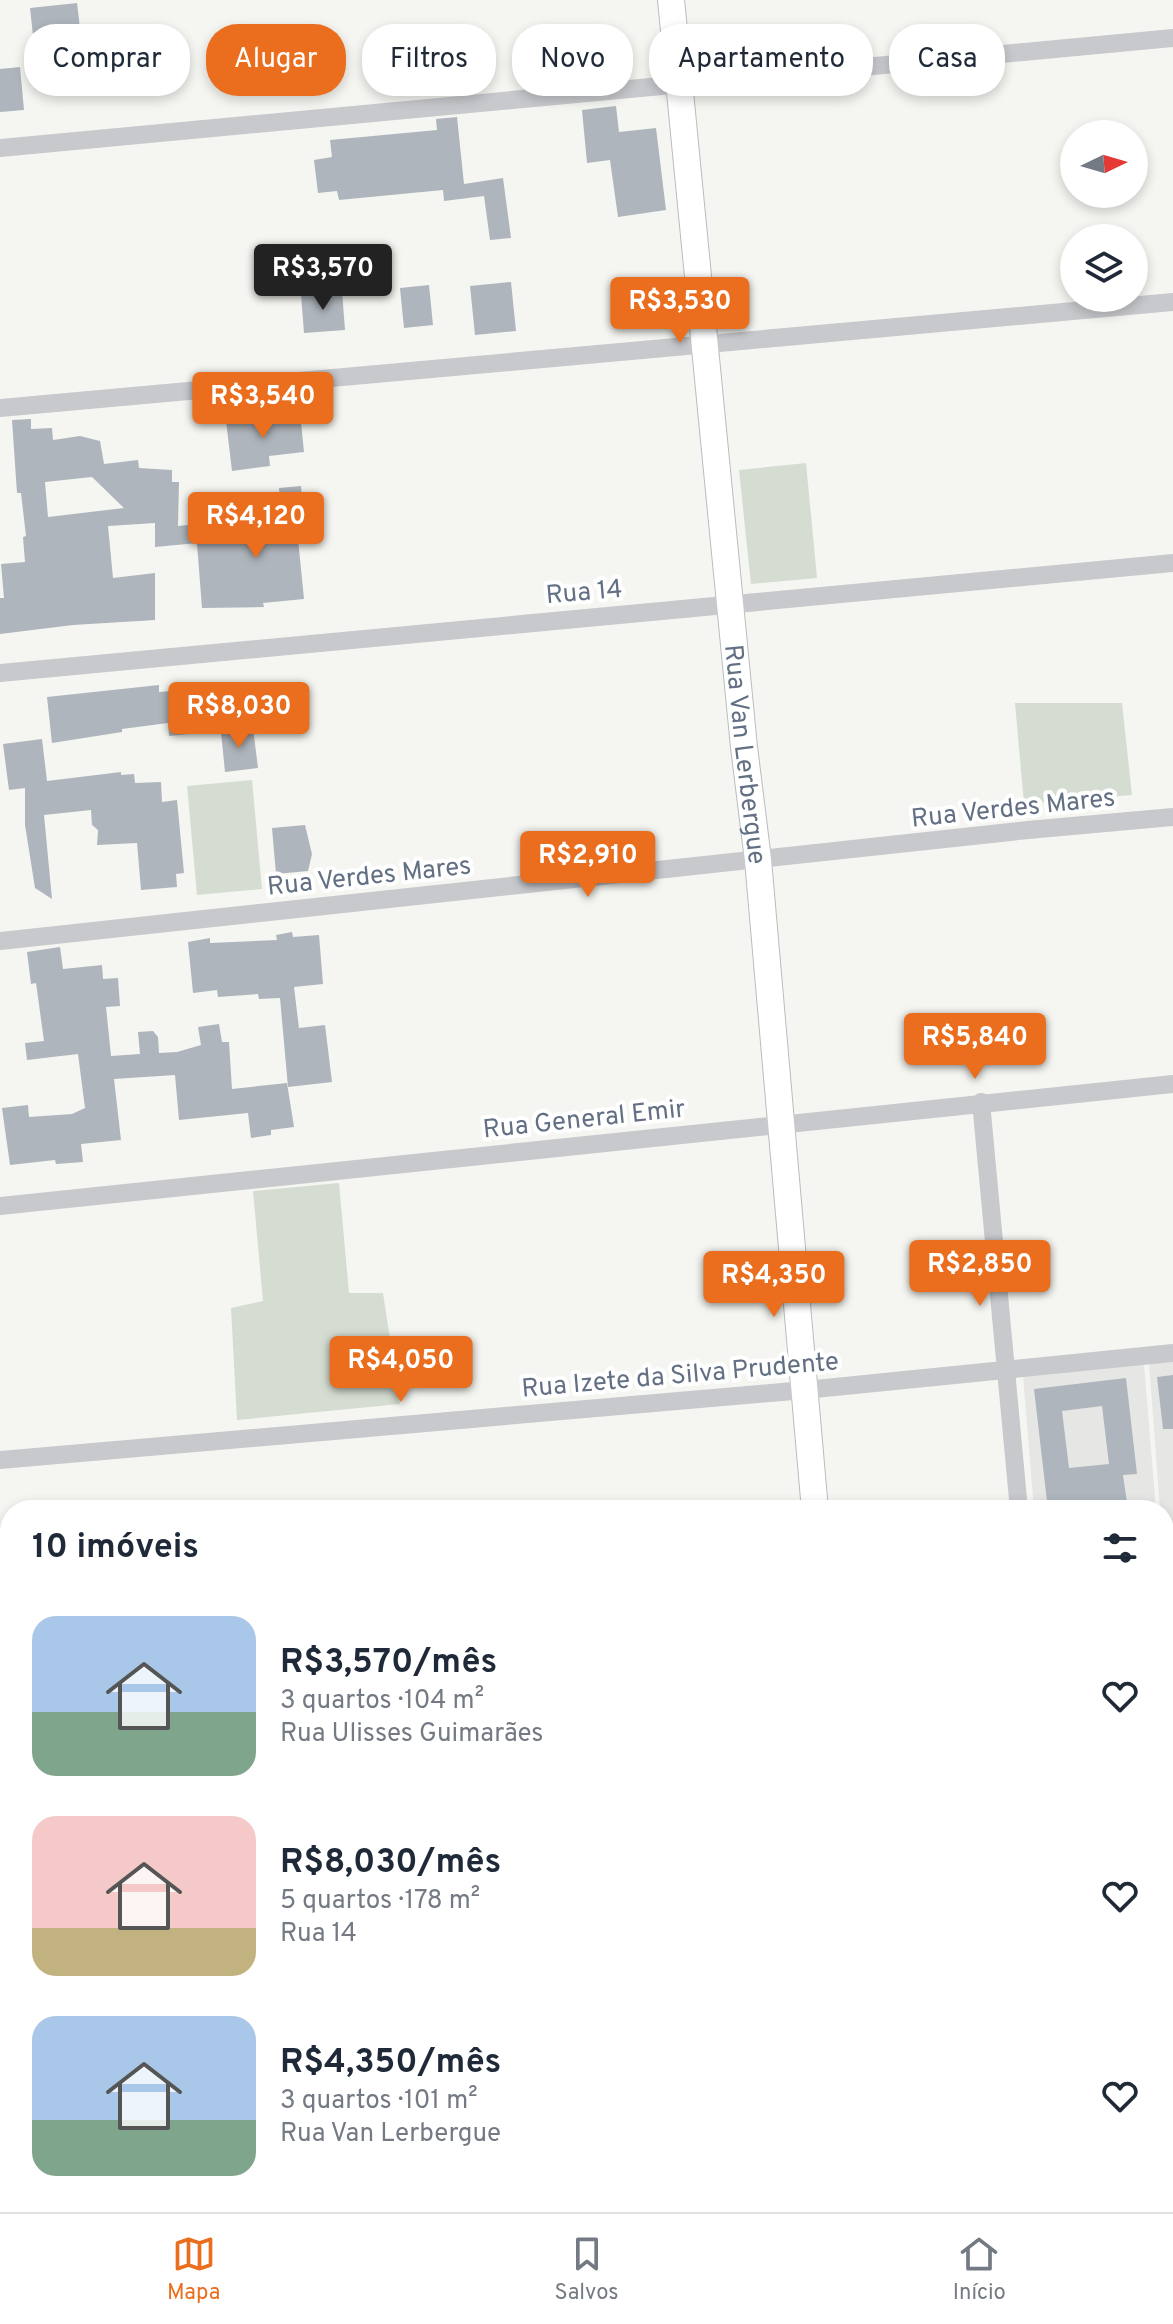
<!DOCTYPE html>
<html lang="pt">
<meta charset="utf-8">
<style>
:root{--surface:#fff;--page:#f6f6f7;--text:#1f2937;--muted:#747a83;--line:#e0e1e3;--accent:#ea6e1d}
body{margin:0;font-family:Overpass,sans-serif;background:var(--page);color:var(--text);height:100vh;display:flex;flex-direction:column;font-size:30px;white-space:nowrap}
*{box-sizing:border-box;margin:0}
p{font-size:26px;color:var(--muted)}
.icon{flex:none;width:44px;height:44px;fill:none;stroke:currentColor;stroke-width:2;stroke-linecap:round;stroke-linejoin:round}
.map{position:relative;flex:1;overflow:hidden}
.details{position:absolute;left:0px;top:1500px;width:1174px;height:712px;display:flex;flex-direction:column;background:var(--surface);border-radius:32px 32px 0 0;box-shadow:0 4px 12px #0003}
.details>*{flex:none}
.hud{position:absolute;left:24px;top:24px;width:1126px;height:72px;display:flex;gap:16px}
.needle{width:52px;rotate:85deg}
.controls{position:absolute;left:1060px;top:120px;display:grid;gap:16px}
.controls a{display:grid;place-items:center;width:88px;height:88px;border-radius:50%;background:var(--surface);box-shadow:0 4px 12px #0003;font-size:40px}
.price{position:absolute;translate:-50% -68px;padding:0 18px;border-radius:8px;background:var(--accent);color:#fff;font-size:26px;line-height:52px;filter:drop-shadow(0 2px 4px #0008)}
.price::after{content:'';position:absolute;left:50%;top:48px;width:24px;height:18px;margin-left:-12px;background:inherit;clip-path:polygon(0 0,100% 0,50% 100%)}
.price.on{background:#222;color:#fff}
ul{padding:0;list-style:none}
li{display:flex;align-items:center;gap:24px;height:200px;padding:0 32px}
li span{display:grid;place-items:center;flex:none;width:224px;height:160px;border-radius:24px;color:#555}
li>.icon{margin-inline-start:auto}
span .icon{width:96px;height:96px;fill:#fffc;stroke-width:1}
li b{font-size:34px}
h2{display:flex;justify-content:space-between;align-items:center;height:96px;padding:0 32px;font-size:34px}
.tag{padding:0 28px;border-radius:32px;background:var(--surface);box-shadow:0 4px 12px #0003;font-size:28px;line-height:72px}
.tag.on{background:var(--accent);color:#fff}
.dock{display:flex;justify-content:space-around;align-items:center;height:112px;border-top:2px solid var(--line);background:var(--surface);font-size:22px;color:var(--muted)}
.dock a{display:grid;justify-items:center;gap:4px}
.dock .on{color:var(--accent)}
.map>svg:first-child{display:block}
.built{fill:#e6e6e5}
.green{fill:#d5ddd2}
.building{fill:#afb5bc;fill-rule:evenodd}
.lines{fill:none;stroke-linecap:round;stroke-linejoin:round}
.secondary-casing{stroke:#b9bcc1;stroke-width:28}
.street{stroke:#c7c9cd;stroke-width:18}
.secondary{stroke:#fff;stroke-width:26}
.labels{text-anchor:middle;stroke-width:8;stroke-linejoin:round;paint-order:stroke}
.street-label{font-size:26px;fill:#637084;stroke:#fff}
</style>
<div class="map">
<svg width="1173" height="2212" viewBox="0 0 1173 2212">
<rect width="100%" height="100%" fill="#f5f6f1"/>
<g class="built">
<polygon points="1173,1361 1173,1592 1166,1593 1164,1510 1160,1510 1149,1363"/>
<polygon points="1144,1364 1156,1510 1034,1510 1023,1375"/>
</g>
<g class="green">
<polygon points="806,463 817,578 751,584 739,470"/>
<polygon points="1015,703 1122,703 1132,795 1024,804"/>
<polygon points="252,780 262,889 197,895 187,786"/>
<polygon points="339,1183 349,1293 383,1293 400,1404 237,1420 231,1308 263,1301 253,1191"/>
</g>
<g class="building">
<polygon points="77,3 80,28 66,30 65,51 35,54 30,8"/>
<polygon points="20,67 24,110 0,112 0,69"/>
<polygon points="616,106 619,132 656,128 666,210 618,217 610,160 587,163 582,110"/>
<polygon points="457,117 464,184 503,178 511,238 490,240 484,196 444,201 443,190 339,200 337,191 318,193 314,160 332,157 330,140 437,130 436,119"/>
<polygon points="511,282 516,331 475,335 470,286"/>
<polygon points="429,285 433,325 404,328 400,288"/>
<polygon points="342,291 345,330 304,333 301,294"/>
<polygon points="300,412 304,452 269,456 270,466 232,471 226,421"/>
<path d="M 31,419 L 31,429 L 52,428 L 53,440 L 80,436 L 100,441 L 104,464 L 138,460 L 139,468 L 172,470 L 172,482 L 179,482 L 178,526 L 197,524 L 198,543 L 155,547 L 155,523 L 108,526 L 113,578 L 155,573 L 155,620 L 73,625 L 0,634 L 0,598 L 4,598 L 1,564 L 25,562 L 23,537 L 26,536 L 21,493 L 17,493 L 12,420 ZM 92,477 L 124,508 L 48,517 L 45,482 Z"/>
<polygon points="301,486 303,518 296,519 304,599 263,603 264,607 202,608 197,544 239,541 237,516 281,512 279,488"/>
<polygon points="159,685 159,692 206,688 215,706 217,731 169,736 168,723 122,729 122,732 52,743 47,697"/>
<polygon points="253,728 258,768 225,772 221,732"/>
<polygon points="42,739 47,781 121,772 121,775 134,774 135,783 161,782 162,802 177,800 184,873 176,874 177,887 141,890 137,843 97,845 98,830 92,825 91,810 44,815 52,899 35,888 25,825 25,788 9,790 3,744"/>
<polygon points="305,825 312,854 308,871 276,874 272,828"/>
<polygon points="292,932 293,937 319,935 323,984 294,987 299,1028 325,1025 332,1082 288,1087 280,998 259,999 258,994 218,997 217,990 193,993 188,942 210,938 210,943 277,940 276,935"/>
<polygon points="60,947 63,969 102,965 103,979 118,978 120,1006 106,1007 111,1056 140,1054 138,1032 153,1031 158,1037 159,1053 177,1052 201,1045 198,1027 219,1024 222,1042 229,1042 232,1089 287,1083 294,1127 271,1130 271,1135 251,1138 248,1113 179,1120 175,1075 114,1079 121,1140 81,1144 83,1162 56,1164 55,1160 10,1165 2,1108 28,1105 29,1117 72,1114 85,1108 78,1054 27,1060 25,1043 44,1041 36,983 31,984 27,952"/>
<polygon points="1173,1375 1173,1429 1163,1429 1157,1377"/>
<path d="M 1126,1378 L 1137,1474 L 1123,1475 L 1128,1510 L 1048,1510 L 1034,1389 ZM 1102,1406 L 1109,1464 L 1069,1468 L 1062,1411 Z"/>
</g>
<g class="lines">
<defs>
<g id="secondary">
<path id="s1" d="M 671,0 L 744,747 L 758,860 L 815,1510"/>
<polyline points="875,2202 876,2212"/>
</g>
</defs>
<use href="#secondary" class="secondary-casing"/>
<g class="street">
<polyline points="0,148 1173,38"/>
<polyline points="0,408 1173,302"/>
<polyline points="0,673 1173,563"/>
<polyline points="0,941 1028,830 1173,817"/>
<polyline points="981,1102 1019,1510"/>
<polyline points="0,1206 1173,1084"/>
<polyline points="0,1460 805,1390 1173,1353"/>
<polyline points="1164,1620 1173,1619"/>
<polyline points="0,1714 10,1713"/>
<polyline points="1164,1883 1173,1883"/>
<polyline points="0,1991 10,1990"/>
<polyline points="1164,2146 1173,2145"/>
<polyline points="448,2212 556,2202"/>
</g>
<use href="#secondary" class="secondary"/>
</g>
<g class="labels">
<g class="street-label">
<text transform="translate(584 591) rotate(-5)" y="9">Rua 14</text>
<text dy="9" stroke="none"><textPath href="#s1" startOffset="758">Rua Van Lerbergue</textPath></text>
<text transform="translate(1013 807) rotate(-6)" y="9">Rua Verdes Mares</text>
<text transform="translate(369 875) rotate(-6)" y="9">Rua Verdes Mares</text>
<text transform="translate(584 1118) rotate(-6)" y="9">Rua General Emir</text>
<text transform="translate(680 1374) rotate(-5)" y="9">Rua Izete da Silva Prudente</text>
</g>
</g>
</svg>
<div class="controls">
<a><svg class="needle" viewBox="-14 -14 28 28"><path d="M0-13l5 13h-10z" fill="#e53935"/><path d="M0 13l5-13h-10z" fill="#747a83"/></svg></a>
<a><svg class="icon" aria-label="layers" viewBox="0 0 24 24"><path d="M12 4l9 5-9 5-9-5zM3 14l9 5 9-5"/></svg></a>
</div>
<b class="price on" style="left:323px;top:312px">R$3,570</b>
<b class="price" style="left:680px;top:345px">R$3,530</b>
<b class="price" style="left:263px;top:440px">R$3,540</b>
<b class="price" style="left:256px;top:560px">R$4,120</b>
<b class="price" style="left:239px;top:750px">R$8,030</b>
<b class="price" style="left:588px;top:899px">R$2,910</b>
<b class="price" style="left:975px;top:1081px">R$5,840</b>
<b class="price" style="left:980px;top:1308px">R$2,850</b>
<b class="price" style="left:774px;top:1319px">R$4,350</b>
<b class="price" style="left:401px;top:1404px">R$4,050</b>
<div class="hud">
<a class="tag">Comprar</a>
<a class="tag on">Alugar</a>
<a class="tag">Filtros</a>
<a class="tag">Novo</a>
<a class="tag">Apartamento</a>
<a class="tag">Casa</a>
</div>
<section class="details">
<h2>10 imóveis<svg class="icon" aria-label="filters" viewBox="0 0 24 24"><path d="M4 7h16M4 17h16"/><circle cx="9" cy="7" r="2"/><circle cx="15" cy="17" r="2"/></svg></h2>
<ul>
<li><span style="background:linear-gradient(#a9c7e8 60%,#7fa58c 0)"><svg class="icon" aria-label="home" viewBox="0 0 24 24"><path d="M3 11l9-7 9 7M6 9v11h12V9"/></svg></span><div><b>R$3,570/mês</b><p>3 quartos · 104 m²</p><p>Rua Ulisses Guimarães</p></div><svg class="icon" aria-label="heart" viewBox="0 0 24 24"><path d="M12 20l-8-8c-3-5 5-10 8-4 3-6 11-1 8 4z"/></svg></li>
<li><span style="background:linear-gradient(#f6c9c9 70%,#c2b280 0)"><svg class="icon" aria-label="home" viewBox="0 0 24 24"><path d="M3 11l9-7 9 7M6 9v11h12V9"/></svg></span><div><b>R$8,030/mês</b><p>5 quartos · 178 m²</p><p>Rua 14</p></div><svg class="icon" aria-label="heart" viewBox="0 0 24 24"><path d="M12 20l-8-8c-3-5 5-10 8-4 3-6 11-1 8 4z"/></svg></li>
<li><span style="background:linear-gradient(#a9c7e8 65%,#7fa58c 0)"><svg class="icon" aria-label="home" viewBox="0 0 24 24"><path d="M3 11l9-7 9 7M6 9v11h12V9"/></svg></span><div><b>R$4,350/mês</b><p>3 quartos · 101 m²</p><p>Rua Van Lerbergue</p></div><svg class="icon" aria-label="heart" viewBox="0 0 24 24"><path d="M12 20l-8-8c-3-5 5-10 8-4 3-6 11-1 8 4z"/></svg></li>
</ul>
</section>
</div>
<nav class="dock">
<a class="on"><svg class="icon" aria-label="map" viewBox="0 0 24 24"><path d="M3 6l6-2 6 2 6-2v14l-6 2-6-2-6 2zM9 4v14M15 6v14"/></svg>Mapa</a>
<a><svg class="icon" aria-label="saved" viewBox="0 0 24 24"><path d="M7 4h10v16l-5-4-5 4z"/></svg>Salvos</a>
<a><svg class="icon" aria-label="home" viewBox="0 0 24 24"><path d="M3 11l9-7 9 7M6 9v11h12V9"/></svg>Início</a>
</nav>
